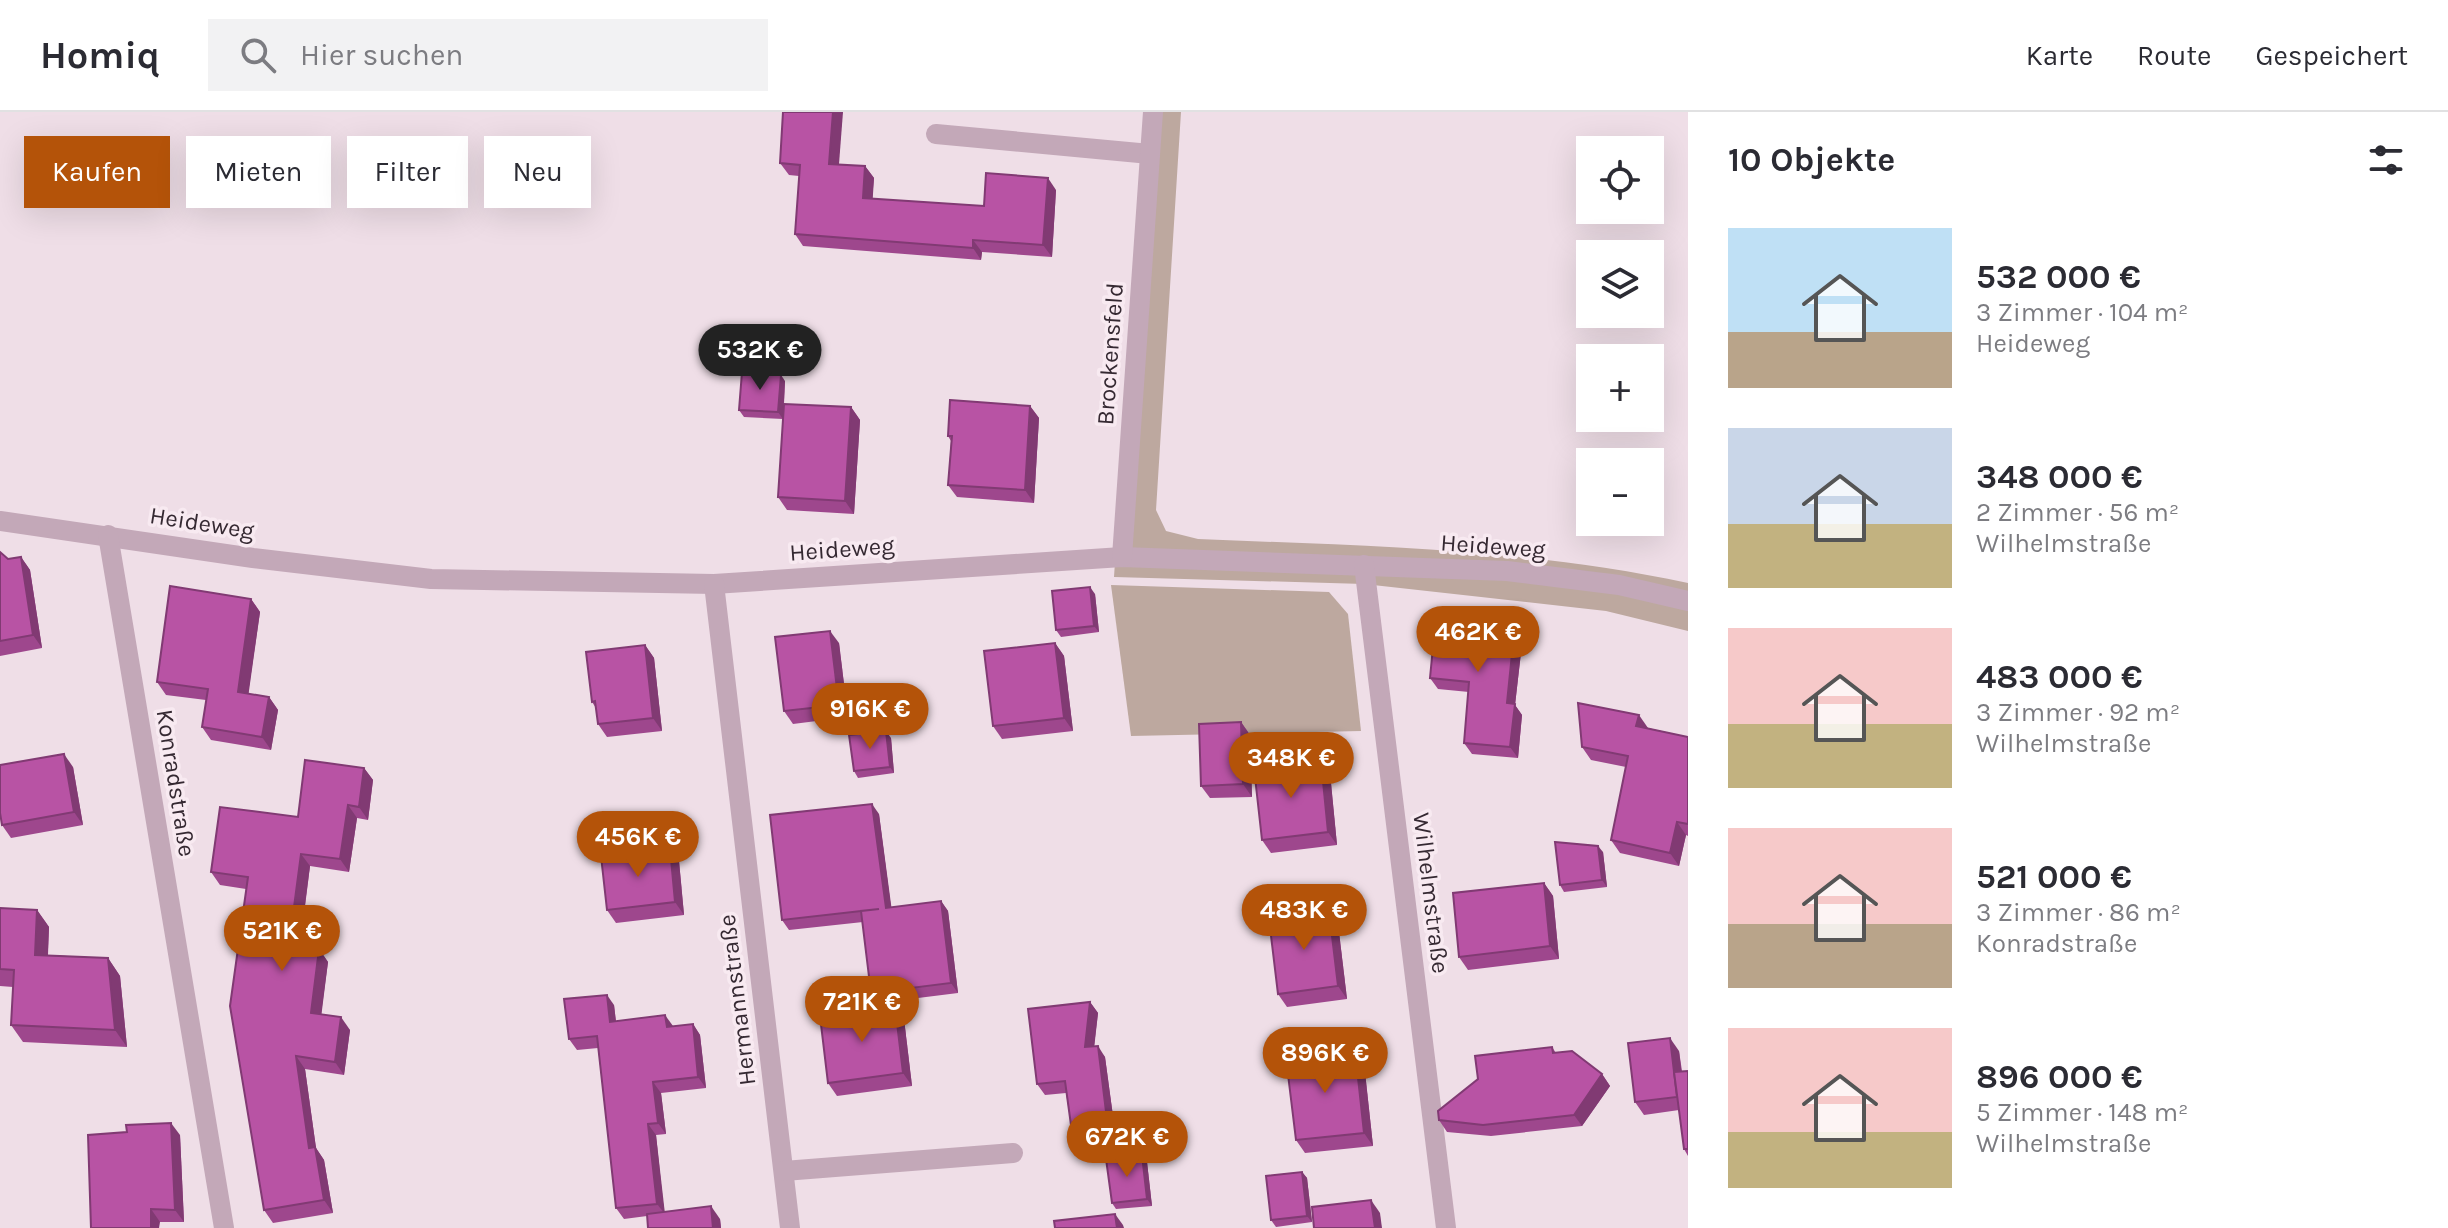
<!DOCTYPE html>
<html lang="de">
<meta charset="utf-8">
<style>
:root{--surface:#fff;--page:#f2f2f3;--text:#2b2b33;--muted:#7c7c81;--line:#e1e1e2;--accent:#b45309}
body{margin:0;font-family:Karla,sans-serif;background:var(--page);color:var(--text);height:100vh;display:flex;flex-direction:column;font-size:30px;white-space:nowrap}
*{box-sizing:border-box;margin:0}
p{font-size:26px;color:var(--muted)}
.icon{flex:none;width:44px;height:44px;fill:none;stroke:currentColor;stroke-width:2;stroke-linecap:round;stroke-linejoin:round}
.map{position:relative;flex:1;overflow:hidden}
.drawer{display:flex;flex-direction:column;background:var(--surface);width:760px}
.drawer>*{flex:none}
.hud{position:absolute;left:24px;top:24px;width:760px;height:72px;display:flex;gap:16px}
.buttons{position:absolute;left:1576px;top:24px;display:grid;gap:16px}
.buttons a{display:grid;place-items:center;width:88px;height:88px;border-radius:0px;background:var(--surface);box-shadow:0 8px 32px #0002;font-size:40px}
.price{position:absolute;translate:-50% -68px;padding:0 18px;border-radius:28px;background:var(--accent);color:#fff;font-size:26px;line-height:52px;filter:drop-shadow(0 2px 4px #0008)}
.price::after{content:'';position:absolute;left:50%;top:48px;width:24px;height:18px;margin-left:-12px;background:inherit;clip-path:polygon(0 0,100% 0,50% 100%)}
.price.selected{background:#222;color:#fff}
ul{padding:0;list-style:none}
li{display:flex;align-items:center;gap:24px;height:200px;padding:0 40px}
li span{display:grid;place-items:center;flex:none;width:224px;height:160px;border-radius:0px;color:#555}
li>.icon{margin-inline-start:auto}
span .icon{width:96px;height:96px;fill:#fffc;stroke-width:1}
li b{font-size:34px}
h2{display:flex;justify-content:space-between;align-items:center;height:96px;padding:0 40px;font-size:34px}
.tag{padding:0 28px;border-radius:0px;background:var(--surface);box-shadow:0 8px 32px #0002;font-size:28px;line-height:72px}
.tag.selected{background:var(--accent);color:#fff}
header{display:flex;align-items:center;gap:48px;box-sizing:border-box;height:112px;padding:0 40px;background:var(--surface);border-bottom:2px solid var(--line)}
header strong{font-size:38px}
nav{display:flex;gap:44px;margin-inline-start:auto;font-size:28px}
.search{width:560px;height:72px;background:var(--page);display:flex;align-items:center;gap:20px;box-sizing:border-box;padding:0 28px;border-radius:0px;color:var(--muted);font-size:30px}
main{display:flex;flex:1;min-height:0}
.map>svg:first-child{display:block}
.green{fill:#bda89f}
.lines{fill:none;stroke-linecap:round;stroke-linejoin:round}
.street{stroke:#c3a8b8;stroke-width:20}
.wall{fill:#9e478d}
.shaded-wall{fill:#813a73}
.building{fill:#b853a4;stroke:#813a73;stroke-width:2}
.labels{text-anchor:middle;stroke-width:7;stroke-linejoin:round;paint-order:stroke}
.street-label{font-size:24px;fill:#352932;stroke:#f8eaf1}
</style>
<header>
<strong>Homiq</strong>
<div class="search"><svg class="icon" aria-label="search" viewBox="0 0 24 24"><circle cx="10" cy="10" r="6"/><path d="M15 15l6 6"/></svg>Hier suchen</div>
<nav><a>Karte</a><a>Route</a><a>Gespeichert</a></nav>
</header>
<main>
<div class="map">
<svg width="1688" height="1116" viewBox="0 0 1688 1116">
<rect width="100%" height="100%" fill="#efdee7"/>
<g class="green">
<path d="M 1145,0 L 1181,0 L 1156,398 L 1166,419 L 1198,427 C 1362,434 1527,436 1688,471 L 1688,519 L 1606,499 L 1364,472 L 1114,465 Z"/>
<polygon points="1111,473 1329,480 1348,502 1361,619 1131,624"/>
</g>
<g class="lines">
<g class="street">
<polyline points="936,22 1150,42"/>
<polyline points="0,409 253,446 431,467 714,472 1122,445 1507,459 1619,473 1688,489"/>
<polyline points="108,423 224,1116"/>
<polyline points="1122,445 1153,0"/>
<polyline points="1364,453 1446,1116"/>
<polyline points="714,472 790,1116"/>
<polyline points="784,1059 1013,1041"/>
</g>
</g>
<g class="wall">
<polygon points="780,51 865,54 874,66 872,87 984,94 1056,78 1052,145 982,140 981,148 803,134 795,122 799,64 789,63"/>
<polygon points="785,269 784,292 851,295 860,308 854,402 787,398 778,385 783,307 744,305 739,298"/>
<polygon points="1030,294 1039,306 1034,391 957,385 948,373 951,329 948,324"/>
<polygon points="0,440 8,447 21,445 30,458 42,536 0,544"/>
<polygon points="1095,482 1099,520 1061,525 1056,518"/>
<polygon points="251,487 260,500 248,582 269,585 278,598 271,638 211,628 202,615 206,588 166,583 157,570"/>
<polygon points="1523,523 1515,593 1522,603 1518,646 1472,642 1464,631 1469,580 1438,577 1430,566"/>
<polygon points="839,531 848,605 793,612 784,599"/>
<polygon points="1055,531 1064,544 1073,619 1002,627 993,614"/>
<polygon points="645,533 654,546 662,619 607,625 598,612 596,596 592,590"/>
<polygon points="1241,610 1250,623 1252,685 1210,686 1201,674"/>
<polygon points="1648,616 1688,625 1688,724 1686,723 1679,754 1620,741 1611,728 1626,655 1591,648 1582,635"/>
<polygon points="891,626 894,661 858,666 854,659"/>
<polygon points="73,655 83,713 11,726 2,713"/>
<polygon points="364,656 373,668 368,708 357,706 349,760 310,754 300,835 319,837 328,850 321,902 350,918 344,963 305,957 316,1036 324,1048 333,1101 273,1111 264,1098 246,777 220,773 211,760 298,705"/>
<polygon points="1330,661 1337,733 1271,741 1262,728"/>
<polygon points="879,702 891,796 941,789 948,799 958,881 878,891 871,881 863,810 789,818 782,808"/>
<polygon points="670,736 679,749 684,803 616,811 607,798"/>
<polygon points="1603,740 1607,775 1564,780 1560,773"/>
<polygon points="1544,771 1553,784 1559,847 1468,858 1459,845"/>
<polygon points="0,796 37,798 49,815 48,843 108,846 120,864 127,935 23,930 11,913 13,875 0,874"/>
<polygon points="1329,799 1338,812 1347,887 1287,895 1278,882"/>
<polygon points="1090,890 1098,901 1094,934 1105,945 1115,1019 1078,1024 1071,1013 1066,981 1045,983 1037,972"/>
<polygon points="614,893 616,909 673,915 693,912 700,923 706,976 661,981 666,1022 656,1023 664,1100 720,1107 721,1116 648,1116 647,1104 624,1107 616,1096 598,936 577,938 569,927"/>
<polygon points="895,894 904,907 912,974 837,984 828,971"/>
<polygon points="1552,935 1556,941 1602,962 1610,974 1582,1014 1491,1024 1447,1020 1439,1008"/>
<polygon points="1679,939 1682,959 1688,959 1688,1044 1684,1037 1679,998 1644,1003 1635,990"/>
<polygon points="1364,951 1373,1034 1305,1041 1296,1028"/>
<polygon points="180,1023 184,1110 160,1110 91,1116"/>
<polygon points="1142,1043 1147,1050 1152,1094 1116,1097 1112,1091"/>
<polygon points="1302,1060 1307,1066 1312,1110 1276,1115 1271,1108"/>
</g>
<g class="shaded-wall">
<polygon points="833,0 843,0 838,65 829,52"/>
<polygon points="865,54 874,66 872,98 863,86"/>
<polygon points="1048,66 1056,78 1052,145 1043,133"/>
<polygon points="973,128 982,140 981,148 973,136"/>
<polygon points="781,263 785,269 783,307 778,300"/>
<polygon points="1030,294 1039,306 1034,391 1025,378"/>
<polygon points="851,295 860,308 854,402 845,389"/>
<polygon points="21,445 30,458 42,536 33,523"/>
<polygon points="1090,475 1095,482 1099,520 1094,514"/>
<polygon points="251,487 260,500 247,593 238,580"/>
<polygon points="1515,512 1523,523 1515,593 1522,603 1518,646 1510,635 1507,591"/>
<polygon points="830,519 839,531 848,605 839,593"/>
<polygon points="1055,531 1064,544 1073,619 1064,606"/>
<polygon points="645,533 654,546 662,619 653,606"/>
<polygon points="269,585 278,598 271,638 262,625"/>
<polygon points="1639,603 1648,616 1645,627 1636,614"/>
<polygon points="1241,610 1250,623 1252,685 1243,672"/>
<polygon points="886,619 891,626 894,661 890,655"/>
<polygon points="64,642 73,655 83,713 74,700"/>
<polygon points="1321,649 1330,661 1337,733 1328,720"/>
<polygon points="364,656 373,668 368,708 359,695"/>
<polygon points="872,692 879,702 893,807 886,796"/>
<polygon points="348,693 357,706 349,760 340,747"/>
<polygon points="1677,710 1686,723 1679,754 1670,741"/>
<polygon points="1598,734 1603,740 1607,775 1602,768"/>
<polygon points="670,736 679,749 684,803 675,790"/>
<polygon points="301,742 310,754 298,846 289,833"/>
<polygon points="1544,771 1553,784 1559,847 1550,834"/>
<polygon points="941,789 948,799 958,881 951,871"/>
<polygon points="37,798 49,815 47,860 35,843"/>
<polygon points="1329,799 1338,812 1347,887 1338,874"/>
<polygon points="319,837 328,850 320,914 311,901"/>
<polygon points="108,846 120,864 127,935 115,918"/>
<polygon points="607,883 614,893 617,920 610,910"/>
<polygon points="1090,890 1098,901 1093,946 1085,935"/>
<polygon points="895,894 904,907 912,974 903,961"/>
<polygon points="665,903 673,914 674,926 667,915"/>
<polygon points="341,905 350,918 344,963 335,950"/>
<polygon points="693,912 700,923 706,976 698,965"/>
<polygon points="1670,926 1679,939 1686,998 1677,985"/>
<polygon points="1098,934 1105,945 1115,1019 1107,1008"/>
<polygon points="1355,938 1364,951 1373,1034 1364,1021"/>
<polygon points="296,944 305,957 316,1036 324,1048 333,1101 324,1088 309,1036"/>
<polygon points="1602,962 1610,974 1582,1014 1574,1003"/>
<polygon points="653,970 661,981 666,1022 658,1011"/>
<polygon points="171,1011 180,1023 184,1110 175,1098"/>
<polygon points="648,1012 656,1023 665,1102 657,1092"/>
<polygon points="1142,1043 1147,1050 1152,1094 1147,1087"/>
<polygon points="1302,1060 1307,1066 1312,1110 1307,1104"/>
<polygon points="1371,1088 1380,1101 1382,1116 1375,1116"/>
<polygon points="711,1094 720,1107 721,1116 713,1116"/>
<polygon points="151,1097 160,1110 159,1116 151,1116"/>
<polygon points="1115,1102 1123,1113 1124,1116 1117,1116"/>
</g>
<g class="building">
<polygon points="783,0 833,0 829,52 865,54 863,86 984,94 986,61 1048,66 1043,133 973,128 973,136 795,122 800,53 780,51"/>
<polygon points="742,260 781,263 778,300 739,298"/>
<polygon points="950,288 1030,294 1025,378 948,373 952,324 948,324"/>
<polygon points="784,292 851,295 845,389 778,385"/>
<polygon points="0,440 8,447 21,445 33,523 0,529"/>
<polygon points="170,474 251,487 238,580 269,585 262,625 202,615 208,577 157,570"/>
<polygon points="1090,475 1094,514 1056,518 1052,479"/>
<polygon points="1436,504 1515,512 1507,591 1515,592 1510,635 1464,631 1469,570 1430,566"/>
<polygon points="830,519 839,593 784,599 775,525"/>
<polygon points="1055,531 1064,606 993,614 984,539"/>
<polygon points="645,533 653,606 598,612 595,589 592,590 586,540"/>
<polygon points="1578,591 1639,603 1636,614 1688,625 1688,712 1677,710 1670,741 1611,728 1628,644 1582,635"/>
<polygon points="1241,610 1243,672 1201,674 1199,612"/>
<polygon points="886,619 890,655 854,659 849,623"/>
<polygon points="64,642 74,700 2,713 0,701 0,653"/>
<polygon points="305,648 364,656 359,695 348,693 340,747 301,742 289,833 319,837 311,901 341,905 335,950 296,944 309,1036 315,1035 324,1088 264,1098 230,894 248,765 211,760 220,695 298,705"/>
<polygon points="1321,649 1328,720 1262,728 1254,656"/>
<polygon points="872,692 886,796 941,789 951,871 871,881 861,799 879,797 782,808 770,703"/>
<polygon points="1555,730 1598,734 1602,768 1560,773"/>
<polygon points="670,736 675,790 607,798 601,744"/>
<polygon points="1544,771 1550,834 1459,845 1453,781"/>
<polygon points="0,796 37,798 35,843 108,846 115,918 11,913 14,858 0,857"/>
<polygon points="1329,799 1338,874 1278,882 1269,807"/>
<polygon points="607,883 610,910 665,903 667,915 693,912 698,965 653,970 658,1011 648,1012 657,1092 616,1096 597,924 569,927 564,887"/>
<polygon points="1090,890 1085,935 1098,934 1107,1008 1071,1013 1065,969 1037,972 1028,897"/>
<polygon points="895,894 903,961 828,971 820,904"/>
<polygon points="1670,926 1677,985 1635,990 1628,931"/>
<polygon points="1552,935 1553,941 1572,939 1602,962 1574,1003 1483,1013 1439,1008 1438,999 1478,967 1475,944"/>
<polygon points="1355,938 1364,1021 1296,1028 1286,946"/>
<polygon points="1688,959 1688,1037 1684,1037 1674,960"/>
<polygon points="171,1011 175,1098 151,1097 151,1116 91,1116 88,1023 127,1020 126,1013"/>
<polygon points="1142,1043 1147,1087 1112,1091 1106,1047"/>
<polygon points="1302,1060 1307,1104 1271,1108 1266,1064"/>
<polygon points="1371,1088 1375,1116 1314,1116 1312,1095"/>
<polygon points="711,1094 713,1116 648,1116 647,1102"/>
<polygon points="1115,1102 1117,1116 1055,1116 1054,1109"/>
</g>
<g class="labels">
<g class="street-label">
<text transform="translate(1110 242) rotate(-86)" y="8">Brockensfeld</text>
<text transform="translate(202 411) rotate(9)" y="8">Heideweg</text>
<text transform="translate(1493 434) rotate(4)" y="8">Heideweg</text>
<text transform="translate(842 437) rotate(-4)" y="8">Heideweg</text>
<text transform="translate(176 671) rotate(81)" y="8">Konradstraße</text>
<text transform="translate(1431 781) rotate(83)" y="8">Wilhelmstraße</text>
<text transform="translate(737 888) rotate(-97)" y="8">Hermannstraße</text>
</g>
</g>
</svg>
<div class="buttons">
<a><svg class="icon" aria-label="locate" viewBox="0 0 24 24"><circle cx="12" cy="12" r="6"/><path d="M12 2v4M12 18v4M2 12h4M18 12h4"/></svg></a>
<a><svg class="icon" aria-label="layers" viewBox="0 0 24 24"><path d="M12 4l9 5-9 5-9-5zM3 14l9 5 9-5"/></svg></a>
<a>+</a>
<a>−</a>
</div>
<b class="price selected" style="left:760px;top:280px">532K €</b>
<b class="price" style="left:1478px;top:562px">462K €</b>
<b class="price" style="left:870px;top:639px">916K €</b>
<b class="price" style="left:1291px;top:688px">348K €</b>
<b class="price" style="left:638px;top:767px">456K €</b>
<b class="price" style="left:1304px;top:840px">483K €</b>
<b class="price" style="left:282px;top:861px">521K €</b>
<b class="price" style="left:862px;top:932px">721K €</b>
<b class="price" style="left:1325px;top:983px">896K €</b>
<b class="price" style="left:1127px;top:1067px">672K €</b>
<div class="hud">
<a class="tag selected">Kaufen</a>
<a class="tag">Mieten</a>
<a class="tag">Filter</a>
<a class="tag">Neu</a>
</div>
</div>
<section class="drawer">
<h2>10 Objekte<svg class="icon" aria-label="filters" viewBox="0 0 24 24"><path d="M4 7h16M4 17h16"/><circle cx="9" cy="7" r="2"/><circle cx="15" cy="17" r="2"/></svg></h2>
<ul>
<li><span style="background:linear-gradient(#bfe0f5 65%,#b9a48a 0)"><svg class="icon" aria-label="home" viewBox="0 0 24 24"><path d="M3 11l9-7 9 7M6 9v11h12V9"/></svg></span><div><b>532 000 €</b><p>3 Zimmer · 104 m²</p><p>Heideweg</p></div></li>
<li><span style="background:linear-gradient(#c9d6e8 60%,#c2b280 0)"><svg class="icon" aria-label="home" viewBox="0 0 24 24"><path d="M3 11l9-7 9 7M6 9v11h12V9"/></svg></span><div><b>348 000 €</b><p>2 Zimmer · 56 m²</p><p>Wilhelmstraße</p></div></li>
<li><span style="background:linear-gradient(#f6c9c9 60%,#c2b280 0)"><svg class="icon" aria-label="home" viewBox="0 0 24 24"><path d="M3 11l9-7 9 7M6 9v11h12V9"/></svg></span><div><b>483 000 €</b><p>3 Zimmer · 92 m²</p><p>Wilhelmstraße</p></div></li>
<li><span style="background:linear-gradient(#f6c9c9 60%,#b9a48a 0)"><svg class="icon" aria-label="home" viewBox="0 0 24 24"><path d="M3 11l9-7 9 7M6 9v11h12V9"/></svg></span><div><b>521 000 €</b><p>3 Zimmer · 86 m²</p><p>Konradstraße</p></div></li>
<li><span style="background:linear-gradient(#f6c9c9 65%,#c2b280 0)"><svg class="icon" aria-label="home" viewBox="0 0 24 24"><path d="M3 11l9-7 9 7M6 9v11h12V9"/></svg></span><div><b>896 000 €</b><p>5 Zimmer · 148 m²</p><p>Wilhelmstraße</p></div></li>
</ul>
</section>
</main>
